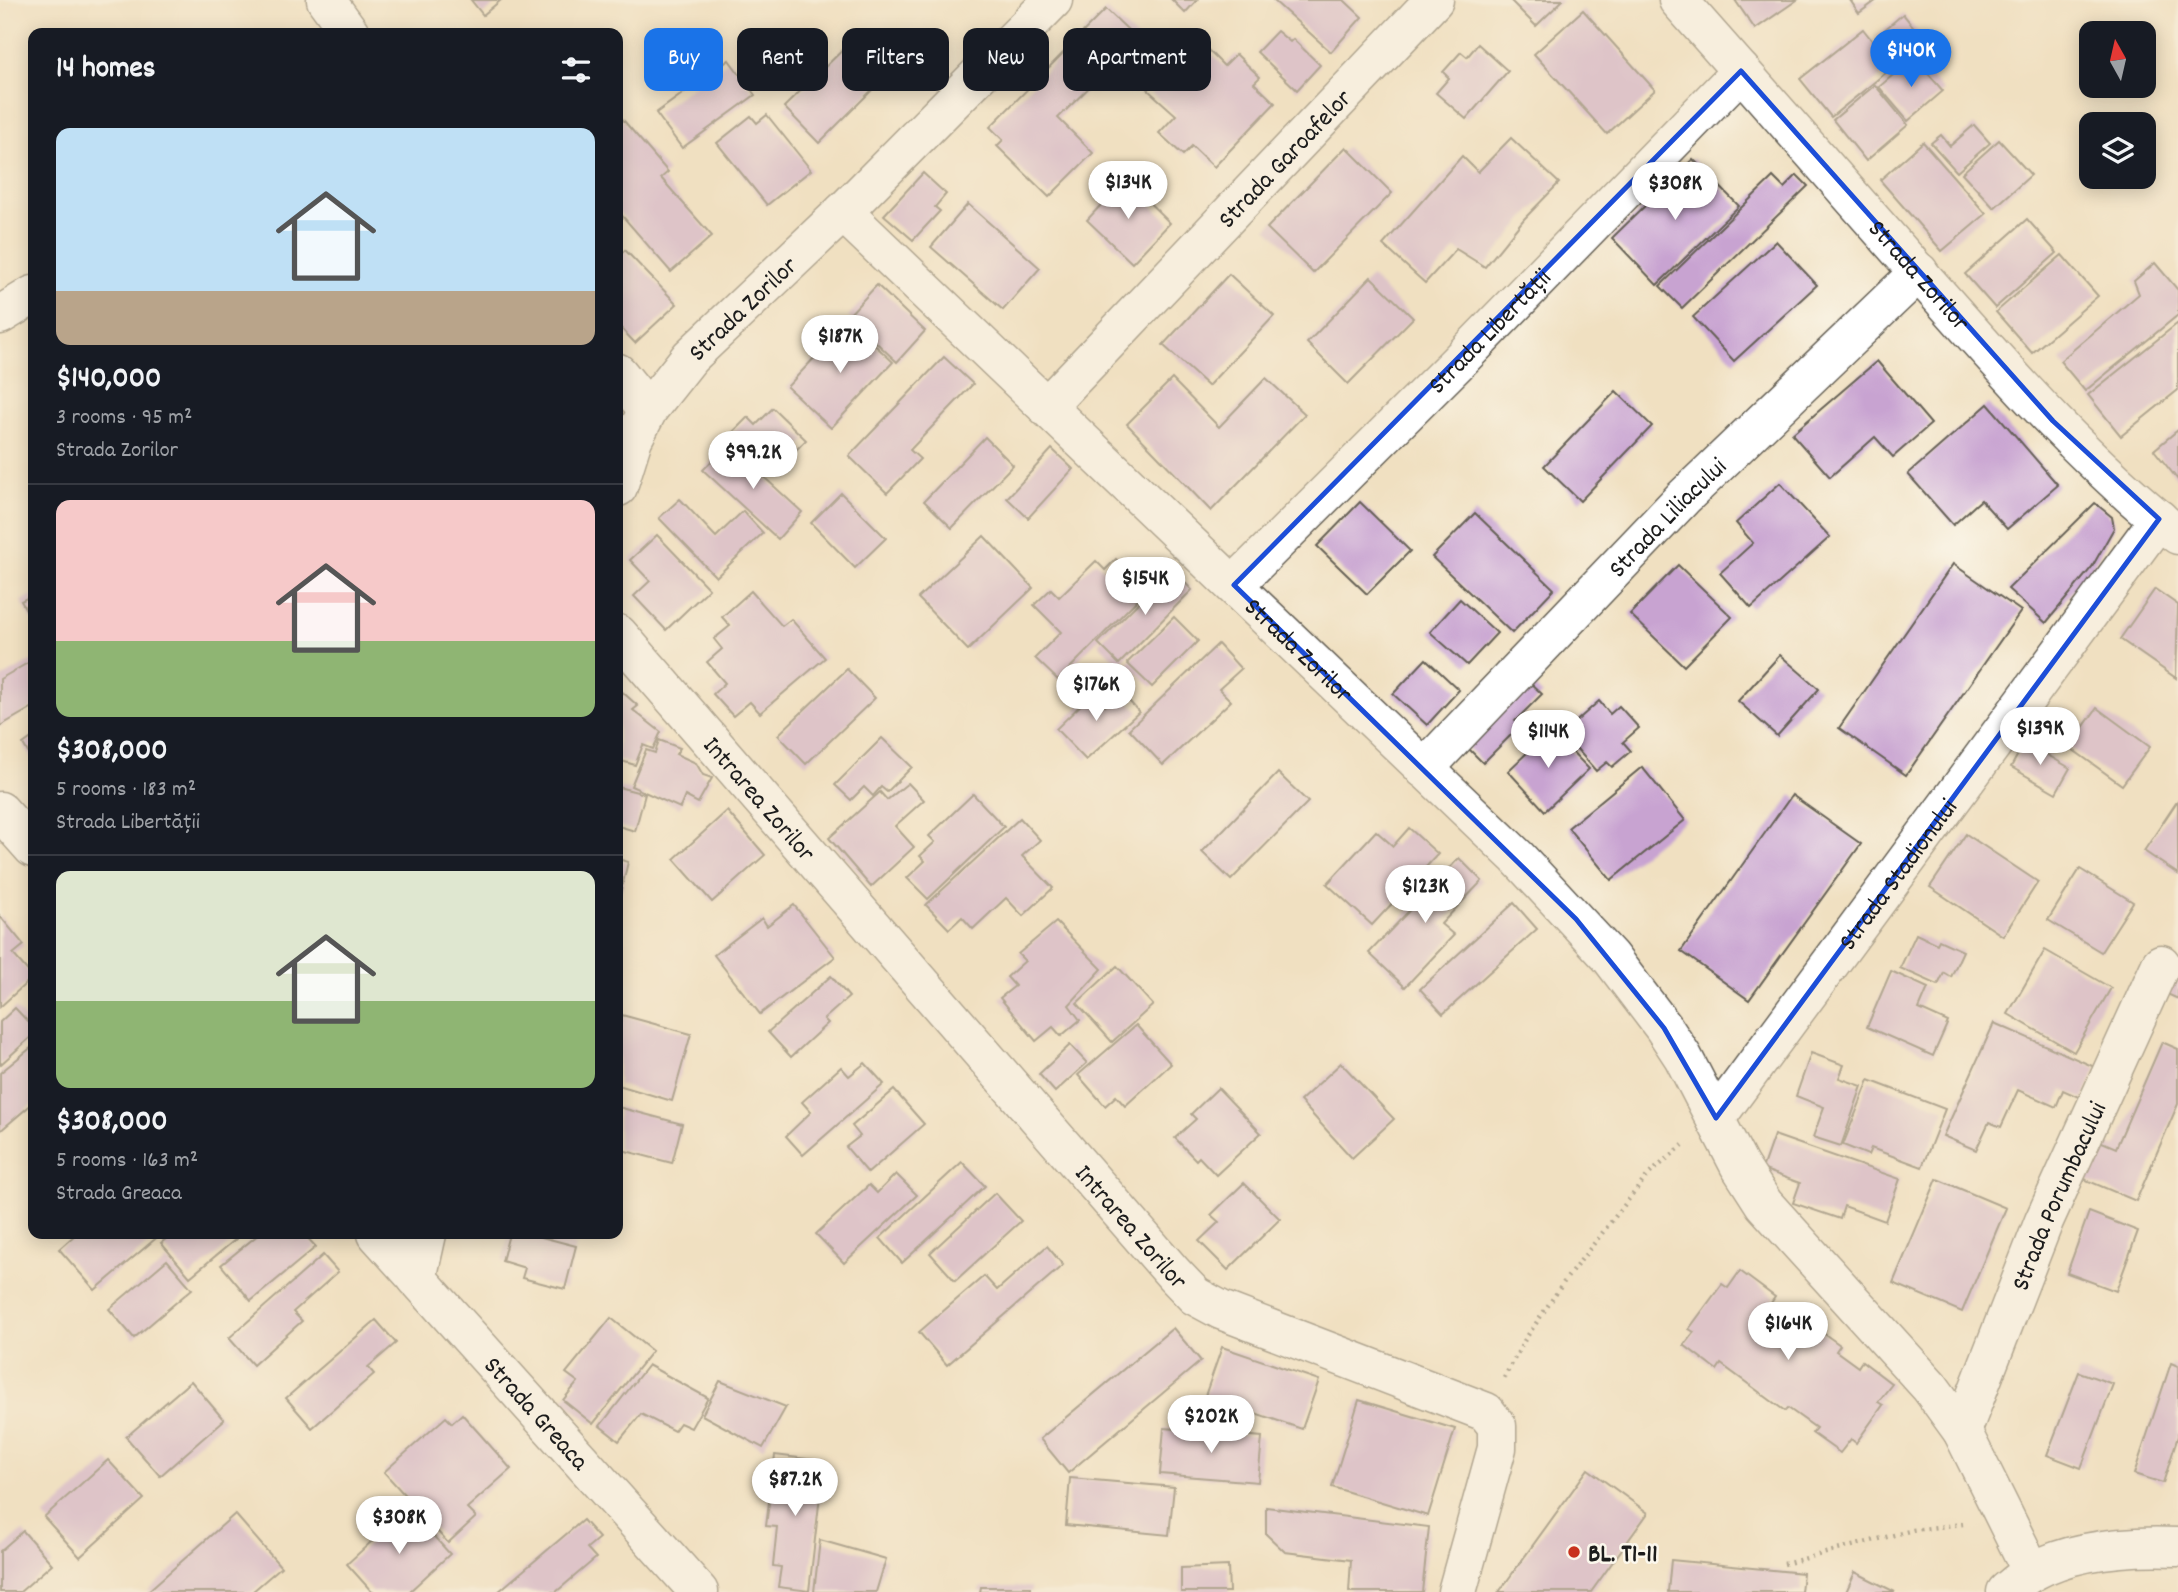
<!DOCTYPE html>
<meta charset="utf-8">
<style>
:root{--surface:#171b24;--page:#20242c;--text:#f1f3f6;--muted:#9ea1a6;--line:#363941;--accent:#1a73e8}
body{margin:0;font-family:Dekko,sans-serif;background:var(--page);color:var(--text);height:100vh;display:flex;flex-direction:column;font-size:26px;white-space:nowrap}
*{box-sizing:border-box;margin:0}
p{font-size:23px;color:var(--muted)}
.icon{flex:none;width:38px;height:38px;fill:none;stroke:currentColor;stroke-width:2;stroke-linecap:round;stroke-linejoin:round}
.map{position:relative;flex:1;overflow:hidden}
.drawer{position:absolute;left:28px;top:28px;width:595px;height:1211px;display:flex;flex-direction:column;background:var(--surface);border-radius:14px;box-shadow:0 4px 18px #0003}
.drawer>*{flex:none}
.banner{position:absolute;left:644px;top:28px;width:665px;height:63px;display:flex;gap:14px}
.needle{width:46px;rotate:352deg}
.buttons{position:absolute;left:2079px;top:21px;display:grid;gap:14px}
.buttons a{display:grid;place-items:center;width:77px;height:77px;border-radius:14px;background:var(--surface);box-shadow:0 4px 18px #0003;font-size:35px}
.price{position:absolute;translate:-50% -60px;padding:0 16px;border-radius:24px;background:#fff;color:#222;font-size:23px;line-height:46px;filter:drop-shadow(0 2px 4px #0008)}
.price::after{content:'';position:absolute;left:50%;top:42px;width:21px;height:16px;margin-left:-10px;background:inherit;clip-path:polygon(0 0,100% 0,50% 100%)}
.price.selected{background:var(--accent);color:#fff}
ul{padding:0;list-style:none}
li{display:grid;align-content:center;gap:14px;height:371px;padding:0 28px}
li+li{border-top:2px solid var(--line)}
li span{display:grid;place-items:center;height:217px;border-radius:14px;color:#555}
li>.icon{margin-inline-start:auto}
span .icon{width:126px;height:126px;fill:#fffc;stroke-width:1}
li b{font-size:30px}
h2{display:flex;justify-content:space-between;align-items:center;height:84px;padding:0 28px;font-size:30px}
.tag{padding:0 24px;border-radius:14px;background:var(--surface);box-shadow:0 4px 18px #0003;font-size:24px;line-height:63px}
.tag.selected{background:var(--accent);color:#fff}
.map>svg:first-child{display:block}
.building{fill:#c8a3d1}
.lines{fill:none;stroke-linecap:round;stroke-linejoin:round}
.street-casing{stroke:#666156;stroke-width:41}
.secondary-casing{stroke:#666156;stroke-width:41}
.path{stroke:#666156;stroke-width:4.5;stroke-dasharray:2 5;stroke-linecap:butt}
.street{stroke:#fff;stroke-width:38}
.secondary{stroke:#fff;stroke-width:38}
.marked{fill:none;stroke:#1d4ed8;stroke-width:5;stroke-linejoin:round}
.poi-dot{fill:#c8321e;stroke:#fbf7ec;stroke-width:2.5}
.labels{text-anchor:middle;stroke-width:5;stroke-linejoin:round;paint-order:stroke}
.street-label{font-size:26px;fill:#1c1c1c;stroke:#fbf7ec}
.poi-label{font-size:26px;font-weight:bold;fill:#1c1c1c;stroke:#fbf7ec;text-anchor:start}
</style>
<div class="map">
<svg width="2178" height="1592" viewBox="0 0 2178 1592">
<rect width="100%" height="100%" fill="#fbf7ec"/>
<filter id="ink" filterUnits="userSpaceOnUse"><feTurbulence type="fractalNoise" baseFrequency=".0143" numOctaves="2"/><feDisplacementMap in="SourceGraphic" scale="14" xChannelSelector="R" yChannelSelector="G"/><feConvolveMatrix kernelMatrix="1 2 1 2 8 2 1 2 1" color-interpolation-filters="sRGB"/></filter>
<filter id="wash" filterUnits="userSpaceOnUse"><feTurbulence type="fractalNoise" baseFrequency=".00686" numOctaves="4" result="noise"/><feDisplacementMap in="SourceGraphic" scale="28" xChannelSelector="R" yChannelSelector="G"/><feGaussianBlur stdDeviation="1.57" result="paint"/><feColorMatrix in="noise" values="0 0 0 0 0 0 0 0 0 0 0 0 0 0 0 0 0 1.4 0 .05"/><feComposite in="paint" operator="in"/></filter>
<g filter="url(#wash)">
<rect width="100%" height="100%" fill="#f0e0c1"/>
<g id="blocks">
<g class="building">
<polygon points="471,0 501,0 483,15"/>
<polygon points="1172,0 1197,0 1185,13"/>
<polygon points="1273,0 1344,0 1362,17 1331,52"/>
<polygon points="1510,0 1563,0 1536,26"/>
<polygon points="1735,0 1797,0 1755,29"/>
<polygon points="1850,0 1877,0 1859,13"/>
<polygon points="1106,9 1162,62 1140,87 1083,32"/>
<polygon points="1583,10 1655,90 1607,134 1534,54"/>
<polygon points="1903,14 1925,41 1898,63 1876,37"/>
<polygon points="1863,29 1893,67 1831,117 1800,79"/>
<polygon points="1277,31 1290,42 1293,39 1320,65 1297,90 1257,52"/>
<polygon points="1080,36 1111,66 1058,118 1093,153 1049,197 997,146 1003,140 990,127"/>
<polygon points="856,37 890,72 819,143 784,107"/>
<polygon points="1197,39 1224,66 1236,54 1260,77 1254,83 1275,103 1214,167 1192,146 1183,155 1159,133 1176,115 1148,90"/>
<polygon points="1478,44 1508,71 1466,119 1436,93 1449,78 1443,72 1461,52 1467,57"/>
<polygon points="1914,57 1943,91 1908,121 1879,87"/>
<polygon points="729,60 755,95 682,148 656,113"/>
<polygon points="1875,85 1908,125 1866,161 1833,120"/>
<polygon points="618,114 668,172 661,178 712,236 671,272 618,211"/>
<polygon points="767,115 811,170 767,205 717,143 751,116 757,123"/>
<polygon points="1974,125 1990,143 1957,172 1931,143 1941,135 1950,146"/>
<polygon points="1511,138 1559,183 1524,219 1485,267 1456,249 1425,283 1383,245 1462,156 1478,172"/>
<polygon points="1999,140 2031,175 1994,208 1962,173"/>
<polygon points="1923,142 1986,214 1942,251 1880,180"/>
<polygon points="1346,147 1392,193 1313,273 1267,228"/>
<polygon points="1693,159 1739,206 1657,285 1612,238"/>
<polygon points="923,173 946,194 935,207 940,211 913,240 884,215"/>
<polygon points="1797,175 1808,186 1682,308 1660,286 1773,177 1784,188"/>
<polygon points="1125,179 1170,223 1132,263 1087,220"/>
<polygon points="968,204 1040,268 1003,310 931,247"/>
<polygon points="2027,219 2057,253 1995,308 1965,274"/>
<polygon points="1776,241 1817,285 1734,361 1693,317"/>
<polygon points="625,250 677,304 635,343 618,325 618,257"/>
<polygon points="2062,255 2098,296 2032,353 1996,312"/>
<polygon points="2155,263 2178,290 2178,315 2085,391 2060,361 2139,294 2134,281"/>
<polygon points="1229,274 1274,316 1208,386 1163,345"/>
<polygon points="1371,277 1413,318 1348,384 1307,343"/>
<polygon points="877,285 925,331 897,362 848,316"/>
<polygon points="849,321 893,362 831,428 787,387"/>
<polygon points="2178,323 2178,390 2121,436 2088,395"/>
<polygon points="944,357 973,384 910,450 920,459 887,493 849,456"/>
<polygon points="1877,361 1931,424 1893,457 1875,437 1830,477 1792,434"/>
<polygon points="1266,378 1305,414 1211,511 1127,424 1172,379 1219,427"/>
<polygon points="1616,391 1652,426 1580,501 1544,466"/>
<polygon points="1988,404 2058,485 2007,529 1981,500 1953,525 1908,474"/>
<polygon points="773,408 806,440 773,473 733,432 748,417 756,425"/>
<polygon points="2178,430 2178,480 2154,450"/>
<polygon points="985,437 1013,465 952,528 924,501"/>
<polygon points="728,444 802,512 778,539 703,470"/>
<polygon points="1052,449 1073,469 1028,518 1007,498"/>
<polygon points="1780,483 1830,537 1751,608 1720,573 1753,543 1736,523"/>
<polygon points="841,493 886,538 855,568 811,523"/>
<polygon points="680,499 716,537 743,511 763,533 716,577 659,518"/>
<polygon points="1360,502 1410,551 1367,594 1317,546"/>
<polygon points="2095,503 2112,517 2114,528 2092,567 2046,623 2008,589"/>
<polygon points="1475,513 1554,589 1512,633 1432,557"/>
<polygon points="657,535 709,589 666,630 634,596 650,581 630,560"/>
<polygon points="984,536 1033,588 968,650 918,598"/>
<polygon points="1116,559 1147,590 1058,680 1035,658 1061,632 1034,605 1051,589 1059,597 1096,561 1105,570"/>
<polygon points="1953,564 2021,611 1906,775 1839,728"/>
<polygon points="1678,565 1732,617 1684,666 1630,614"/>
<polygon points="1172,569 1192,590 1119,664 1098,643"/>
<polygon points="2155,589 2178,605 2176,678 2120,639"/>
<polygon points="751,591 782,626 791,619 825,658 760,713 750,702 733,716 713,694 725,683 707,662 722,649 714,639 730,626 722,617"/>
<polygon points="33,595 33,622 21,601"/>
<polygon points="1460,599 1497,633 1467,665 1430,632"/>
<polygon points="1174,617 1198,641 1152,687 1127,663"/>
<polygon points="1218,644 1241,669 1219,689 1231,701 1163,765 1129,729"/>
<polygon points="1780,655 1819,689 1777,736 1738,701"/>
<polygon points="1426,659 1459,690 1427,725 1393,694"/>
<polygon points="33,660 33,707 0,726 0,679"/>
<polygon points="847,669 875,698 806,764 778,735"/>
<polygon points="1528,681 1542,694 1515,721 1520,726 1483,763 1464,744"/>
<polygon points="618,688 638,706 633,710 661,732 653,749 643,745 635,765 618,760"/>
<polygon points="1120,691 1139,712 1086,760 1056,729 1093,693 1105,706"/>
<polygon points="1599,701 1610,714 1619,706 1639,728 1623,742 1631,751 1612,767 1607,762 1596,771 1563,733"/>
<polygon points="2097,708 2150,747 2122,785 2069,747"/>
<polygon points="1551,730 1589,769 1545,811 1508,771"/>
<polygon points="33,737 33,761 23,744"/>
<polygon points="882,738 912,767 887,792 881,787 873,796 864,787 851,800 835,785"/>
<polygon points="659,740 680,748 676,754 696,763 703,775 712,778 698,803 685,796 680,808 631,786 646,750 655,753"/>
<polygon points="2025,742 2070,768 2056,793 2011,767"/>
<polygon points="1642,767 1685,820 1611,880 1568,828"/>
<polygon points="1278,773 1308,802 1231,880 1202,852"/>
<polygon points="908,783 924,800 895,826 914,847 871,887 829,838 880,792 887,800"/>
<polygon points="618,787 645,794 635,831 618,826"/>
<polygon points="973,794 1004,827 928,899 907,878 925,861 920,856 935,842 929,836"/>
<polygon points="1792,795 1861,844 1749,1000 1681,951"/>
<polygon points="2178,800 2178,874 2144,851"/>
<polygon points="727,811 765,855 712,902 674,859"/>
<polygon points="1020,818 1040,840 1022,856 1053,888 1023,916 1006,898 973,929 962,917 949,929 926,905"/>
<polygon points="1409,828 1438,854 1372,925 1327,884 1376,831 1393,846"/>
<polygon points="1966,834 2038,882 2003,936 1930,887"/>
<polygon points="1459,858 1482,881 1441,924 1454,935 1405,987 1369,953"/>
<polygon points="618,859 628,862 619,899 618,899"/>
<polygon points="2080,869 2133,902 2101,952 2048,920"/>
<polygon points="1514,903 1537,929 1443,1014 1420,989"/>
<polygon points="794,905 835,957 760,1014 714,955 762,918 767,926"/>
<polygon points="0,916 24,945 13,954 33,977 0,1007"/>
<polygon points="1056,922 1102,969 1069,1005 1080,1020 1061,1036 1053,1027 1036,1041 1000,998 1015,986 1007,977 1025,961 1018,954"/>
<polygon points="1916,934 1937,944 1939,940 1963,951 1951,977 1944,973 1938,985 1900,968"/>
<polygon points="2045,950 2111,988 2074,1052 2008,1014"/>
<polygon points="1117,966 1153,1005 1112,1042 1077,1003"/>
<polygon points="2178,969 2178,999 2165,993"/>
<polygon points="1891,971 1928,988 1919,1009 1948,1022 1933,1056 1867,1027"/>
<polygon points="831,976 849,997 824,1019 828,1023 791,1057 768,1032"/>
<polygon points="15,1008 33,1027 33,1035 0,1065 0,1022"/>
<polygon points="622,1015 691,1034 672,1101 618,1085 618,1032"/>
<polygon points="1994,1023 2097,1068 2083,1099 2063,1090 2056,1107 2018,1090 2001,1127 1989,1122 1976,1150 1943,1136"/>
<polygon points="1136,1025 1171,1064 1125,1106 1116,1096 1105,1106 1078,1075"/>
<polygon points="2162,1042 2178,1049 2178,1104 2136,1201 2079,1177 2095,1139 2116,1148"/>
<polygon points="1070,1045 1087,1063 1055,1092 1039,1074"/>
<polygon points="33,1046 33,1103 0,1131 0,1073"/>
<polygon points="1811,1053 1844,1065 1839,1078 1862,1086 1841,1146 1813,1137 1824,1107 1796,1096"/>
<polygon points="865,1063 884,1084 803,1155 786,1136 811,1112 802,1102 841,1067 849,1076"/>
<polygon points="1341,1063 1394,1119 1352,1158 1300,1101"/>
<polygon points="1869,1080 1945,1109 1922,1167 1871,1148 1868,1155 1843,1145"/>
<polygon points="1218,1088 1261,1133 1216,1175 1199,1157 1196,1160 1175,1138 1196,1119 1191,1114"/>
<polygon points="894,1090 924,1124 868,1173 846,1147 860,1136 852,1126"/>
<polygon points="618,1107 682,1124 672,1163 618,1149"/>
<polygon points="1774,1135 1900,1179 1885,1221 1844,1206 1840,1219 1793,1203 1800,1183 1762,1169"/>
<polygon points="962,1162 985,1186 902,1263 880,1238"/>
<polygon points="896,1174 917,1195 844,1263 816,1234 869,1185 877,1193"/>
<polygon points="1937,1179 2006,1208 1962,1312 1893,1283"/>
<polygon points="1244,1183 1280,1219 1228,1270 1199,1241 1219,1222 1211,1215"/>
<polygon points="995,1193 1021,1221 955,1281 930,1253"/>
<polygon points="2089,1212 2138,1231 2116,1291 2067,1273"/>
<polygon points="76,1234 161,1234 95,1290 59,1249"/>
<polygon points="172,1234 242,1234 190,1277 161,1243"/>
<polygon points="259,1234 304,1234 316,1247 251,1301 221,1265"/>
<polygon points="509,1234 530,1234 576,1246 565,1289 522,1278 525,1268 502,1261"/>
<polygon points="1047,1246 1063,1265 947,1365 919,1332 984,1276 997,1290"/>
<polygon points="323,1255 338,1272 293,1312 302,1321 253,1365 229,1338"/>
<polygon points="167,1260 192,1289 134,1338 109,1309"/>
<polygon points="1740,1271 1775,1297 1771,1303 1791,1318 1795,1313 1840,1345 1836,1351 1858,1367 1862,1361 1892,1384 1878,1402 1883,1405 1856,1443 1851,1439 1840,1453 1812,1433 1816,1428 1788,1408 1785,1411 1721,1364 1717,1370 1684,1345 1694,1332 1689,1329 1722,1284 1728,1288"/>
<polygon points="611,1318 652,1351 593,1424 563,1400 578,1382 566,1373"/>
<polygon points="376,1320 396,1343 368,1367 374,1374 312,1428 286,1398"/>
<polygon points="1173,1328 1201,1361 1068,1473 1040,1439"/>
<polygon points="1222,1347 1319,1380 1302,1429 1205,1396"/>
<polygon points="2171,1363 2178,1366 2178,1436 2163,1483 2134,1474"/>
<polygon points="648,1365 708,1398 691,1428 680,1423 674,1431 641,1414 619,1441 600,1426"/>
<polygon points="2079,1372 2113,1384 2081,1468 2047,1455"/>
<polygon points="191,1381 224,1420 160,1476 126,1437"/>
<polygon points="720,1381 786,1407 763,1448 702,1415"/>
<polygon points="1359,1400 1455,1429 1428,1516 1332,1487"/>
<polygon points="462,1414 511,1469 467,1508 476,1517 448,1543 384,1472 446,1417 452,1423"/>
<polygon points="1164,1428 1262,1437 1258,1482 1160,1474"/>
<polygon points="775,1455 824,1461 809,1591 778,1587 781,1567 773,1566 777,1527 766,1526"/>
<polygon points="108,1460 144,1499 80,1557 44,1517"/>
<polygon points="1588,1469 1648,1513 1591,1592 1499,1592"/>
<polygon points="1070,1478 1174,1487 1169,1535 1066,1525"/>
<polygon points="1266,1507 1429,1527 1422,1592 1349,1592 1351,1560 1285,1552 1266,1534"/>
<polygon points="408,1508 450,1554 409,1592 372,1592 347,1564"/>
<polygon points="235,1514 281,1567 252,1592 147,1592"/>
<polygon points="583,1520 599,1538 587,1548 596,1558 556,1592 498,1592"/>
<polygon points="23,1531 52,1564 20,1592 0,1592 0,1551"/>
<polygon points="820,1540 886,1559 876,1592 814,1592"/>
<polygon points="1671,1560 1803,1573 1801,1592 1668,1592"/>
<polygon points="1228,1566 1229,1592 1181,1592 1181,1568"/>
<polygon points="1855,1572 1895,1592 1846,1592"/>
<polygon points="981,1587 1031,1587 1031,1592 980,1592"/>
</g>
</g>
</g>
<g filter="url(#ink)">
<use href="#blocks" fill-opacity="0" stroke="#666156" stroke-width="2"/>
<g class="lines">
<defs>
<g id="street">
<polyline points="326,0 350,33"/>
<path id="s1" d="M 1678,0 C 1758,90 1837,180 1917,271 C 1999,363 2080,458 2178,535"/>
<path id="s2" d="M 843,212 L 1517,857 L 1610,957 L 1664,1028 L 1683,1057 L 1739,1165 L 1764,1204 L 1930,1387 L 1962,1431 L 2032,1572"/>
<polyline points="0,315 33,295"/>
<polyline points="618,373 648,410"/>
<path id="s3" d="M 1047,406 L 1434,0"/>
<path id="s4" d="M 618,487 L 633,439 L 648,410 L 690,357 L 843,212 L 1053,0"/>
<path id="s5" d="M 1234,585 L 1456,364 L 1741,71"/>
<path id="s6" d="M 618,634 L 1173,1273 L 1195,1296 L 1221,1310 L 1486,1412 L 1497,1426 L 1497,1448 L 1457,1592"/>
<path id="s7" d="M 1424,769 L 1683,498 L 1919,272"/>
<polyline points="0,811 33,848"/>
<path id="s8" d="M 1716,1118 L 2159,519"/>
<path id="s9" d="M 377,1234 L 699,1592"/>
<polyline points="417,1279 427,1234"/>
<path id="s10" d="M 1962,1431 L 2044,1221 L 2161,964"/>
</g>
<path id="secondary" d="M 2006,1592 C 2014,1585 2023,1577 2032,1572 C 2075,1548 2130,1545 2178,1547"/>
</defs>
<use href="#street" class="street-casing"/>
<use href="#secondary" class="secondary-casing"/>
<g class="path">
<polyline points="1504,1378 1524,1341 1566,1279 1648,1175 1683,1145"/>
<polyline points="1784,1564 1913,1530 1963,1524"/>
</g>
<use href="#street" class="street"/>
<use href="#secondary" class="secondary"/>
</g>
</g>
<path d="M0 0H2178V1592H0ZM 1741,71 L 2053,421 L 2159,519 L 1716,1118 L 1664,1028 L 1576,919 L 1234,585 Z" fill="#f0e0c1" fill-opacity=".55" fill-rule="evenodd"/>
<path class="marked" d="M 1741,71 L 2053,421 L 2159,519 L 1716,1118 L 1664,1028 L 1576,919 L 1234,585 Z"/>
<circle class="poi-dot" cx="1574" cy="1552" r="7"/>
<g class="labels">
<g class="street-label">
<text dy="9" stroke="none"><textPath href="#s3" startOffset="343">Strada Garoafelor</textPath></text>
<text dy="9" stroke="none"><textPath href="#s1" startOffset="366">Strada Zorilor</textPath></text>
<text dy="9" stroke="none"><textPath href="#s4" startOffset="222">Strada Zorilor</textPath></text>
<text dy="9" stroke="none"><textPath href="#s5" startOffset="360">Strada Libertății</textPath></text>
<text dy="9" stroke="none"><textPath href="#s7" startOffset="350">Strada Liliacului</textPath></text>
<text dy="9" stroke="none"><textPath href="#s2" startOffset="632">Strada Zorilor</textPath></text>
<text dy="9" stroke="none"><textPath href="#s6" startOffset="217">Intrarea Zorilor</textPath></text>
<text dy="9" stroke="none"><textPath href="#s8" startOffset="304">Strada Stadionului</textPath></text>
<text dy="9" stroke="none"><textPath href="#s10" startOffset="254">Strada Porumbacului</textPath></text>
<text dy="9" stroke="none"><textPath href="#s6" startOffset="784">Intrarea Zorilor</textPath></text>
<text dy="9" stroke="none"><textPath href="#s9" startOffset="240">Strada Greaca</textPath></text>
</g>
<g class="poi-label">
<text x="1588" y="1561">BL. T1-11</text>
</g>
</g>
</svg>
<div class="buttons">
<a><svg class="needle" viewBox="-14 -14 28 28"><path d="M0-13l5 13h-10z" fill="#e53935"/><path d="M0 13l5-13h-10z" fill="#9ea1a6"/></svg></a>
<a><svg class="icon" aria-label="layers" viewBox="0 0 24 24"><path d="M12 4l9 5-9 5-9-5zM3 14l9 5 9-5"/></svg></a>
</div>
<b class="price selected" style="left:1911px;top:89px">$140K</b>
<b class="price" style="left:1128px;top:221px">$134K</b>
<b class="price" style="left:1675px;top:222px">$308K</b>
<b class="price" style="left:840px;top:375px">$187K</b>
<b class="price" style="left:753px;top:491px">$99.2K</b>
<b class="price" style="left:1145px;top:617px">$154K</b>
<b class="price" style="left:1096px;top:723px">$176K</b>
<b class="price" style="left:2040px;top:767px">$139K</b>
<b class="price" style="left:1548px;top:770px">$114K</b>
<b class="price" style="left:1425px;top:925px">$123K</b>
<b class="price" style="left:1788px;top:1362px">$164K</b>
<b class="price" style="left:1211px;top:1455px">$202K</b>
<b class="price" style="left:795px;top:1518px">$87.2K</b>
<b class="price" style="left:399px;top:1556px">$308K</b>
<div class="banner">
<a class="tag selected">Buy</a>
<a class="tag">Rent</a>
<a class="tag">Filters</a>
<a class="tag">New</a>
<a class="tag">Apartment</a>
</div>
<section class="drawer">
<h2>14 homes<svg class="icon" aria-label="filters" viewBox="0 0 24 24"><path d="M4 7h16M4 17h16"/><circle cx="9" cy="7" r="2"/><circle cx="15" cy="17" r="2"/></svg></h2>
<ul>
<li><span style="background:linear-gradient(#bfe0f5 75%,#b9a48a 0)"><svg class="icon" aria-label="home" viewBox="0 0 24 24"><path d="M3 11l9-7 9 7M6 9v11h12V9"/></svg></span><div><b>$140,000</b><p>3 rooms · 95 m²</p><p>Strada Zorilor</p></div></li>
<li><span style="background:linear-gradient(#f6c9c9 65%,#8fb573 0)"><svg class="icon" aria-label="home" viewBox="0 0 24 24"><path d="M3 11l9-7 9 7M6 9v11h12V9"/></svg></span><div><b>$308,000</b><p>5 rooms · 183 m²</p><p>Strada Libertății</p></div></li>
<li><span style="background:linear-gradient(#dfe7d0 60%,#8fb573 0)"><svg class="icon" aria-label="home" viewBox="0 0 24 24"><path d="M3 11l9-7 9 7M6 9v11h12V9"/></svg></span><div><b>$308,000</b><p>5 rooms · 163 m²</p><p>Strada Greaca</p></div></li>
</ul>
</section>
</div>
